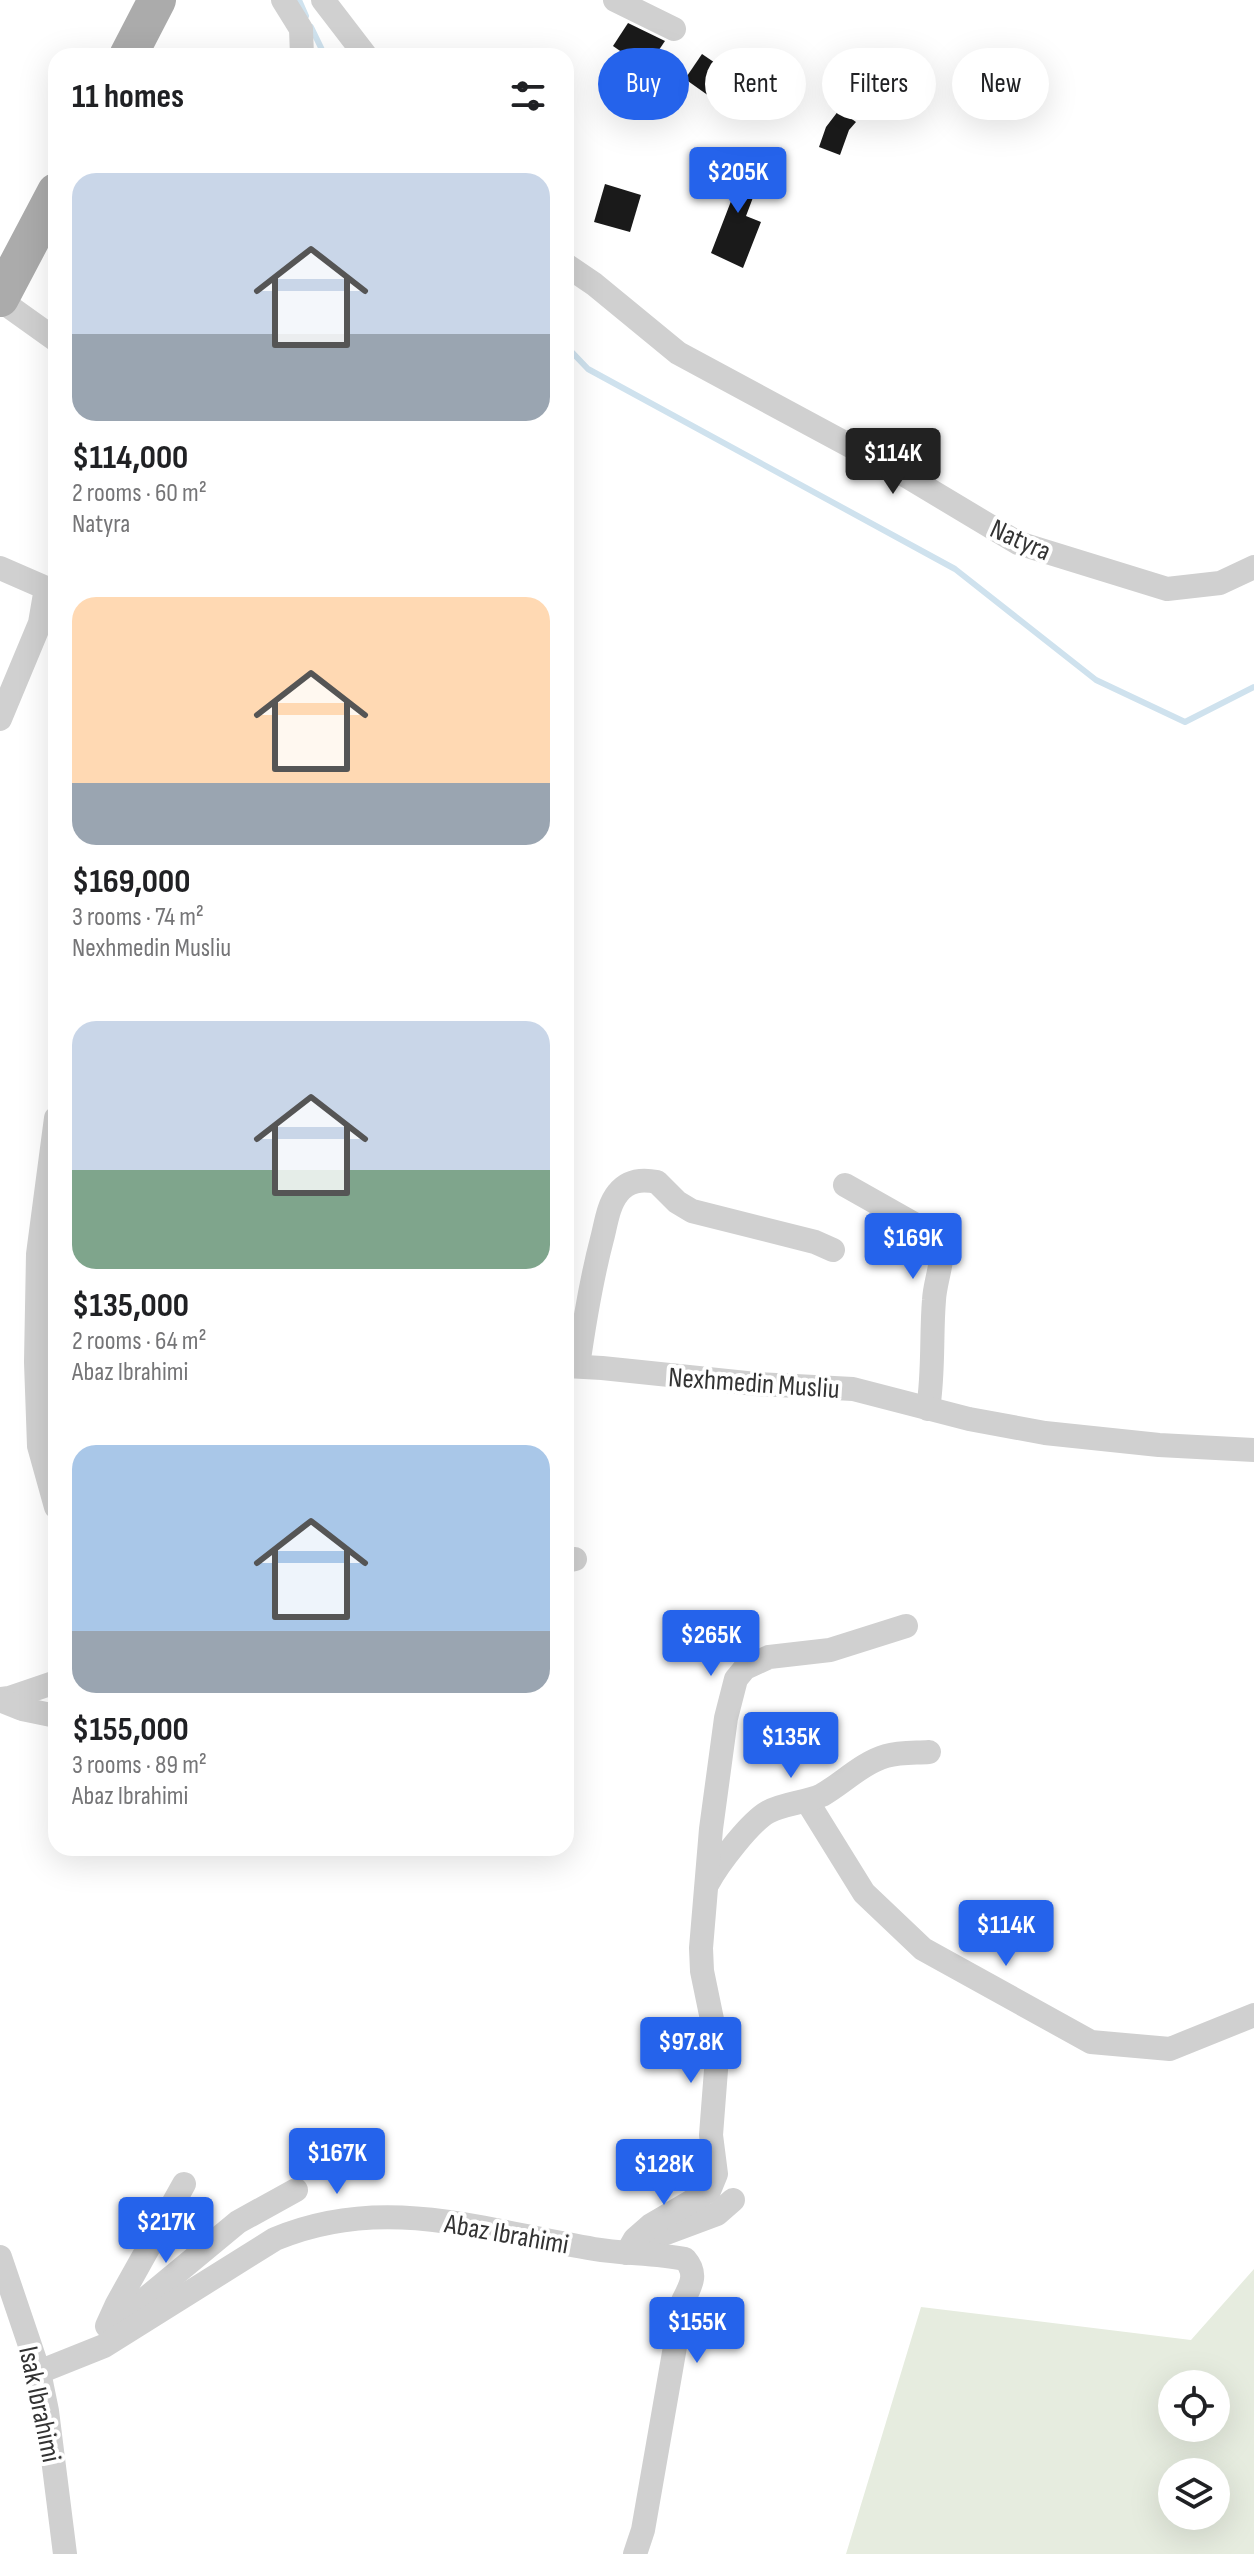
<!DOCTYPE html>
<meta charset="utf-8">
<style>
:root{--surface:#fff;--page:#f2f2f2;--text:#202124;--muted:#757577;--accent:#2563eb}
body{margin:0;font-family:"Sofia Sans Condensed",sans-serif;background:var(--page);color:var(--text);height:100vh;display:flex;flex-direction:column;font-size:30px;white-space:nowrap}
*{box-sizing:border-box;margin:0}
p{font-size:26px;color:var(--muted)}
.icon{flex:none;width:44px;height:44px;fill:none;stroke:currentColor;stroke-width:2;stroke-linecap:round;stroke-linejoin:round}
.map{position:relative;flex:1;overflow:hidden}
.details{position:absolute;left:48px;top:48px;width:526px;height:1808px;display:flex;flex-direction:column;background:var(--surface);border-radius:24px;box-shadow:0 8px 32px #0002}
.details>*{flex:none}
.hud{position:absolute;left:598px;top:48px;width:536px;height:72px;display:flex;gap:16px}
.fabs{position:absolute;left:1158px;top:2370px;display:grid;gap:16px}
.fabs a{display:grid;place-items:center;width:72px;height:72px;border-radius:50%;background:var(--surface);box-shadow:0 8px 32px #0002;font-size:40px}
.price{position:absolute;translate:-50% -68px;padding:0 18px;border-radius:8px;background:var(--accent);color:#fff;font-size:26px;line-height:52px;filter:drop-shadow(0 2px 4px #0008)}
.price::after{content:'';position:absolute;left:50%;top:48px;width:24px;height:18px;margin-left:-12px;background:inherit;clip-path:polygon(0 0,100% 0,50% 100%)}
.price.current{background:#222;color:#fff}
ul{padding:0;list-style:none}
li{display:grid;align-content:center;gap:16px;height:424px;padding:0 24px}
li span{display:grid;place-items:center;height:248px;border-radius:24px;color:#555}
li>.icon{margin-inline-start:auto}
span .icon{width:144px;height:144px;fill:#fffc;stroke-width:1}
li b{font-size:34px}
h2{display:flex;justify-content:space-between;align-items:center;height:96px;padding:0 24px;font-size:34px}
.chip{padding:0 28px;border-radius:36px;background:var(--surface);box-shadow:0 8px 32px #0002;font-size:28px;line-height:72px}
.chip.current{background:var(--accent);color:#fff}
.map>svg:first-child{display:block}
.green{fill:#e6ecdf;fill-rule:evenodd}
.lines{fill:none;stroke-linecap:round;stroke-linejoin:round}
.stream{stroke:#cfe2ee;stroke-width:6}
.building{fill:#1a1a1a}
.street{stroke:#d0d0d0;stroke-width:24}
.primary{stroke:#ababab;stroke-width:38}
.labels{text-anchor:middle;stroke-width:8;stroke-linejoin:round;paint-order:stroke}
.street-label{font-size:28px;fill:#333;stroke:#fff}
</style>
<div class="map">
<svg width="1254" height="2554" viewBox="0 0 1254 2554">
<rect width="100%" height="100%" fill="#fff"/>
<path class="green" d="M 1254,2269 L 1254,2554 L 846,2554 L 921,2307 L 1191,2340 ZM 1172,2384 L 1216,2384 L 1216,2428 L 1172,2428 ZM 1172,2472 L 1216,2472 L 1216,2516 L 1172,2516 Z"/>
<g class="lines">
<g class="stream">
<polyline points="299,0 306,16"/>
<polyline points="311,27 325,56"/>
<polyline points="566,346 588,369 955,569 1096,680 1185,722 1254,687"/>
</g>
</g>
<g class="building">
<polygon points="628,23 665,41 646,69 613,46"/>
<polygon points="702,54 727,71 709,96 685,79"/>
<polygon points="655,82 672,93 663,108 646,96"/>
<polygon points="839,110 856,122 849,130 840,155 819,147 826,127"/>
<polygon points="733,159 763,171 746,216 761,222 743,268 711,253 733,196 721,191"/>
<polygon points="605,184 641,195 630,232 594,222"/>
</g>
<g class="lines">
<g class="street">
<polyline points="283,0 301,29 302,56"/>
<polyline points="323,0 366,56"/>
<polyline points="615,0 674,29"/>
<polyline points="566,265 594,284 678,353 908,477 1018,543 1167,589 1220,583 1254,567"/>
<polyline points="0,300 56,340"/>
<polyline points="0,568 46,588 40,623 0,719"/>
<polyline points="56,1118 38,1254 36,1362 39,1446 56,1507"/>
<path d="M 845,1185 L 930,1233 L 941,1243 C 944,1262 935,1281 934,1300 C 931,1336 934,1372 928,1409"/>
<polyline points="566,1366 602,1368 756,1384 853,1389 969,1419 1045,1433 1159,1445 1254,1450"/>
<path d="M 578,1366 C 584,1324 591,1281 602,1239 C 606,1224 608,1205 618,1193 C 628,1180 642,1179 657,1182 L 677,1202 L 692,1211 L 815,1242 L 833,1250"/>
<polyline points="566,1561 575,1559"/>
<polyline points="0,1699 9,1698 56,1682"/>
<polyline points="0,1700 22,1709 56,1716"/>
<polyline points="807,1801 864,1893 923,1949 1091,2042 1170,2049 1254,2015"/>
<path d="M 708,1883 C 718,1864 750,1822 768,1812 C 785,1803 805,1803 822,1795 C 843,1783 862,1763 886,1756 C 900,1752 915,1753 929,1752"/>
<polyline points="650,2239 717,2214 733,2200"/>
<polyline points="627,2253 635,2239 651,2225 709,2191 716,2174 711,2135 717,2057 715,2034 702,1971 701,1948 711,1829 726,1718 736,1679 745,1668 769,1657 830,1650 906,1626"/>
<polyline points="0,2257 39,2372 47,2411 65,2554"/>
<polyline points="109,2325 133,2309 238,2222 296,2190"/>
<polyline points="107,2326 117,2304 184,2184"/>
<path d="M 39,2372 L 104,2346 L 275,2239 C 384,2193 484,2231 594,2249 C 624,2254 655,2253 685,2259 C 698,2274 691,2285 683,2301 L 643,2530 L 635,2554"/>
</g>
<g class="primary">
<polyline points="128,56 157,0"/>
<polyline points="0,298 56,192"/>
</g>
</g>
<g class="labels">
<g class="street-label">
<text transform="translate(1021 539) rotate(24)" y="10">Natyra</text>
<text transform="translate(754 1382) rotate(4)" y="10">Nexhmedin Musliu</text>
<text transform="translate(507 2233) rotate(10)" y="10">Abaz Ibrahimi</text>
<text transform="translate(41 2404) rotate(78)" y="10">Isak Ibrahimi</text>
</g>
</g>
</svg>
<div class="fabs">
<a><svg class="icon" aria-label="locate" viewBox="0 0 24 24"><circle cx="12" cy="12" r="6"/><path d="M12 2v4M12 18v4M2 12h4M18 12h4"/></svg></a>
<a><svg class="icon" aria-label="layers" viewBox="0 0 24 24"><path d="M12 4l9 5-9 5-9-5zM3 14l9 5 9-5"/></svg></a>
</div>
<b class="price" style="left:738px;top:215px">$205K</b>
<b class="price current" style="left:893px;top:496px">$114K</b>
<b class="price" style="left:913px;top:1281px">$169K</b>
<b class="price" style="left:711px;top:1678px">$265K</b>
<b class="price" style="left:791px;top:1780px">$135K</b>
<b class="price" style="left:1006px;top:1968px">$114K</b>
<b class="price" style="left:691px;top:2085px">$97.8K</b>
<b class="price" style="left:337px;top:2196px">$167K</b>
<b class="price" style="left:664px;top:2207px">$128K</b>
<b class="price" style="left:166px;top:2265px">$217K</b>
<b class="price" style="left:697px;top:2365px">$155K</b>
<div class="hud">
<a class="chip current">Buy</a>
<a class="chip">Rent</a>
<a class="chip">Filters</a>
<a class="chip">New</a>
</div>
<section class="details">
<h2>11 homes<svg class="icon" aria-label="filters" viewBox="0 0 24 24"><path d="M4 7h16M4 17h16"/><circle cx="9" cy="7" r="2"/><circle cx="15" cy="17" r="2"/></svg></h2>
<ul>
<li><span style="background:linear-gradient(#c9d6e8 65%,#9aa5b1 0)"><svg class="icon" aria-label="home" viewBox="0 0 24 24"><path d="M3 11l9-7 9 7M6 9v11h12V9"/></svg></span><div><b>$114,000</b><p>2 rooms · 60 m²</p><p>Natyra</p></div></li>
<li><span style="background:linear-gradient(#ffd9b3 75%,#9aa5b1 0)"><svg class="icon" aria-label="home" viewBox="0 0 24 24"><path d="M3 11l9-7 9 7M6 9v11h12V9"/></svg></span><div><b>$169,000</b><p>3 rooms · 74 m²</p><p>Nexhmedin Musliu</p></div></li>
<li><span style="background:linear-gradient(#c9d6e8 60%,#7fa58c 0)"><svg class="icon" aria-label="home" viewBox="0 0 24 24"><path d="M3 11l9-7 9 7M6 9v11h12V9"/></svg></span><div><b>$135,000</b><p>2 rooms · 64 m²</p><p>Abaz Ibrahimi</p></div></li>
<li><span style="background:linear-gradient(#a9c7e8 75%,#9aa5b1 0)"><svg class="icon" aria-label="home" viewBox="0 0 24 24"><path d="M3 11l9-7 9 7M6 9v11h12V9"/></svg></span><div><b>$155,000</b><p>3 rooms · 89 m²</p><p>Abaz Ibrahimi</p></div></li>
</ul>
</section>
</div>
